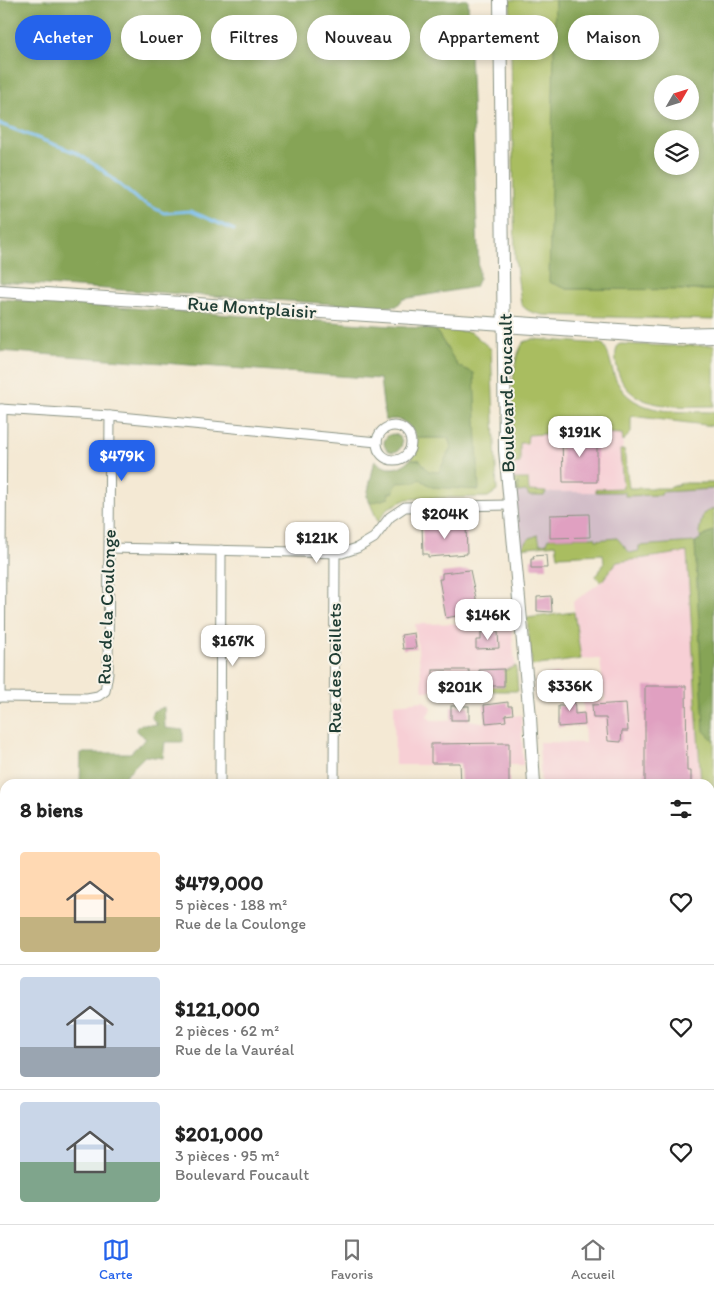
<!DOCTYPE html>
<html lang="fr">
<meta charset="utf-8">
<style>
:root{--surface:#fff;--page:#f6f6f6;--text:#222;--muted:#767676;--line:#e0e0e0;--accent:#2563eb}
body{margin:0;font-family:Itim,sans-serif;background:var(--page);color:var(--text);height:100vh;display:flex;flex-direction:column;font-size:19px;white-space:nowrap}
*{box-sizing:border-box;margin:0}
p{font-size:16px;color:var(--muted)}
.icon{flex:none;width:28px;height:28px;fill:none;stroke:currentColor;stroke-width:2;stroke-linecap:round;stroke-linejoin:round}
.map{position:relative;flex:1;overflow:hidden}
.details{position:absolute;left:0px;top:779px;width:715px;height:446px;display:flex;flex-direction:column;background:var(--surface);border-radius:15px 15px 0 0;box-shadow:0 2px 8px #0003}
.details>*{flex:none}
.guide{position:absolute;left:15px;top:15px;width:685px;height:45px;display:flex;gap:10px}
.needle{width:32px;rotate:51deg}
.fabs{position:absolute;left:654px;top:75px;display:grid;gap:10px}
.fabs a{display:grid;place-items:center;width:45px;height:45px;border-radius:50%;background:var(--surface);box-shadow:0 2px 8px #0003;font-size:25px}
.price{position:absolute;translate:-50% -42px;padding:0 11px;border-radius:10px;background:#fff;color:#222;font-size:16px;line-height:32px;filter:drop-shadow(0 1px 2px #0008)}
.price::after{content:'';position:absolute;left:50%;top:30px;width:15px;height:11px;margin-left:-8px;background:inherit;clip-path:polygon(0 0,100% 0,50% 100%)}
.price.selected{background:var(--accent);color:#fff}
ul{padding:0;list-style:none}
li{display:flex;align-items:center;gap:15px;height:125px;padding:0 20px}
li+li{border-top:1px solid var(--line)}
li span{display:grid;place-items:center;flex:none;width:140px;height:100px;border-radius:5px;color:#555}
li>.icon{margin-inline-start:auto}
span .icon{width:60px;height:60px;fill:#fffc;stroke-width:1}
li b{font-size:21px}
h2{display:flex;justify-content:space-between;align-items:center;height:60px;padding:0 20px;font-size:21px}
.tag{padding:0 18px;border-radius:22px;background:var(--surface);box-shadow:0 2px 8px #0003;font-size:18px;line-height:45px}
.tag.selected{background:var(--accent);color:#fff}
.tab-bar{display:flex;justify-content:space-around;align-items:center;height:70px;border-top:1px solid var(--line);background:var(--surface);font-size:14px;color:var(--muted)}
.tab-bar a{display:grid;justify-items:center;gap:2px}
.tab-bar .selected{color:var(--accent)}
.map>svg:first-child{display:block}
.built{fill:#f7cfd5}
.industrial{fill:#d2bdc8}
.green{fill:#a9bd61;stroke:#647d4a}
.forest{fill:#86a457;stroke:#527046;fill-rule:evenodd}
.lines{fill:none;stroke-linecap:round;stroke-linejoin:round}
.stream{stroke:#79beef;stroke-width:3}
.building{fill:#e0a0c1}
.street-casing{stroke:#8a9384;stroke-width:11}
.secondary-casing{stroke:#8a9384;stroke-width:14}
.highway-casing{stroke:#8a9384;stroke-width:18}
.street{stroke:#fff;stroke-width:9}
.secondary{stroke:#fff;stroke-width:12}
.highway{stroke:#fff;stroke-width:16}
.labels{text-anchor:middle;stroke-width:4;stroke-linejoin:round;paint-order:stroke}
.street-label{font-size:19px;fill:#1f3d34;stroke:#f7f3e8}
</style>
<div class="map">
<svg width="714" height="1224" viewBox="0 0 714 1224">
<rect width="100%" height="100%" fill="#f7f3e8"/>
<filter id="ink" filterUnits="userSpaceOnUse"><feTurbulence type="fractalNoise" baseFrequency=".02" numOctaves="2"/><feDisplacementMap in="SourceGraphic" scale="10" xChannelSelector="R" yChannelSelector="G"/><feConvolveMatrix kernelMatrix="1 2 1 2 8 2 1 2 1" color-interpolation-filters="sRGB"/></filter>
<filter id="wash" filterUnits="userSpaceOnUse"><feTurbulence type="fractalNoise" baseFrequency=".0096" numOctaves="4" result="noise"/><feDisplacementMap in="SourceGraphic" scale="20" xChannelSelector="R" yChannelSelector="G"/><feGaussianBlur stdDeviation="1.12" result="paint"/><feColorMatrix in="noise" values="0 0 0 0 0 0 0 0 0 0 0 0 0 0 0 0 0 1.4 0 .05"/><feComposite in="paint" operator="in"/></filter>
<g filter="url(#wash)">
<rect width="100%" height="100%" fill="#f4e9d4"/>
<g class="built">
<polygon points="599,427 601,433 622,434 627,492 514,492 511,434 561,432"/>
<polygon points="687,551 701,784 541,784 539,742 585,743 583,701 605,701 600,659 581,659 573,602 601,582 617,562"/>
<polygon points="482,623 511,625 518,691 423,691 415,624"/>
<polygon points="424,701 432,708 427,716 431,720 469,720 486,723 506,721 506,717 521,715 523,765 395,765 394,704"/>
<polygon points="475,1220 570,1220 569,1224 474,1224"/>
</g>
<polygon class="industrial" points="628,488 668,492 711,489 714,493 714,530 695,542 640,546 639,551 630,553 617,538 520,548 514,492 627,492"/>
<g class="green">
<path d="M 510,0 L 555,0 L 567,289 L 714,290 L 714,320 L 543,315 C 534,313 527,312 521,304 L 515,258 Z"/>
<path d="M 435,329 L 471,332 L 491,349 L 497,491 L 488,497 L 407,499 L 388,508 L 378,522 L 367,496 L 375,460 L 382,467 C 401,472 419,459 416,438 L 448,438 L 458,366 Z"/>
<path d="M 533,339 L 603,344 C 610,353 611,369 616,380 C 634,417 680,411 714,412 L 714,426 L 631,416 L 631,433 L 623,441 L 622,434 L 600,433 L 599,427 L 561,432 L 562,448 L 560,448 L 560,433 L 528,435 L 527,443 L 520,443 L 520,463 L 513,464 C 511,437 508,360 524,342 Z"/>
<path d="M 621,344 L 669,346 L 714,345 L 714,406 C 681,406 630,412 618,372 C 616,362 614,354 618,345 Z"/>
<polygon points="620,450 624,450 629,488 669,488 682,483 714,483 714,489 662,492 661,495 625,496 625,492 596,492 596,489 623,488"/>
<polygon points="514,479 528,479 529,491 546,492 544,496 529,496 526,491 518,492 518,482 517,492 514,492"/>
<polygon points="714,508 714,530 701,538 699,532 703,514"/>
<polygon points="538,535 540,544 547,543 549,538 595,537 596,540 617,538 630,553 639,551 639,546 695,542 710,737 714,741 714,840 710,840 710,784 701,784 687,552 617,562 601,582 596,576 604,564 603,554 558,556 556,544 520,548 530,538"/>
<polygon points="574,612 581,659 532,666 527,618"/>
<polygon points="516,666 518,691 463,691 463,686 504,686 504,671"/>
<polygon points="710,858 714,858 714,1224 568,1224 569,1220 710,1220"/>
</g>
<g class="forest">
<polygon points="0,0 468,0 479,278 475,287 403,299 397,306 380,307 0,282"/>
<path d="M 555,0 L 714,0 L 714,290 L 567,289 L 549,282 ZM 662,84 L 690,84 L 690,111 L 662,111 ZM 662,139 L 690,139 L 690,166 L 662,166 Z"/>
<path d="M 0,299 L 435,329 L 458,366 L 474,373 L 479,490 L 432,487 L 420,479 L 415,482 L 397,483 L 393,493 L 389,492 L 389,498 L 370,503 L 367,496 L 375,460 C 387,472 399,470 411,459 L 420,460 L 428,471 L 439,472 L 451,447 L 448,438 L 416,438 C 412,425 399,415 385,421 L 380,379 L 0,351 Z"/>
<circle cx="393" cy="443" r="9"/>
<polygon points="714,530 714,741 704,731 695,542"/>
<polygon points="164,707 165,728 183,730 183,742 165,742 163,758 145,756 117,784 80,784 81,753 130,753 146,739 137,731 137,727 142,724 158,725 151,717 153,711"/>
</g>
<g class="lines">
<polyline class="stream" points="0,124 77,153 101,169 138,200 164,213 190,211 234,230"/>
</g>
<g id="blocks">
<g class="building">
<polygon points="562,434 597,434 597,482 563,482"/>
<polygon points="589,514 590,537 550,538 550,515"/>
<polygon points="451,522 466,525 467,554 428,557 428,554 423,554 422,526"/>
<polygon points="546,555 547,568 531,568 531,559 534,559 533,556"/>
<polygon points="470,570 476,598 475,614 464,615 464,619 457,620 456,616 446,618 439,579 442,579 442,573"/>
<polygon points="551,596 552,612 537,611 537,597"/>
<polygon points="481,632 498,632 499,648 476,649 476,640 481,640"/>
<polygon points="414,633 416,648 403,649 401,635"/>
<polygon points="504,669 504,686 481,686 479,670"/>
<rect x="433" y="670" width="36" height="16"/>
<polygon points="561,674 563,689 544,688 543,676"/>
<polygon points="645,686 686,686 687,771 691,771 691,784 645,784"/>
<polygon points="574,688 575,714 584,713 585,725 558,727 558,706 566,706 564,689"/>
<polygon points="508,702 508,706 512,706 513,714 505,715 506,721 486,723 484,705"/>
<polygon points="626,703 628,731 622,731 621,742 608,741 606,718 593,718 592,705"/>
<rect x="451" y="706" width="18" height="14"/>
<polygon points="509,743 509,784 461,784 460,763 431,763 431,744"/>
</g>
</g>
</g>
<g filter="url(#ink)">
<use href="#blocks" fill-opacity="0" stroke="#8a9384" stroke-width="1"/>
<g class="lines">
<defs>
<g id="street">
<polyline points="0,409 110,416 377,442"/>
<circle cx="394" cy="443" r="17"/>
<polyline points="110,548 342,553 357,548 374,538 390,517 405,507 509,505"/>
<polyline points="0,697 87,698 98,696 105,691 108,673 110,416"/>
<polyline points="0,697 2,409"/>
<polyline points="220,784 221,550"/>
<polyline points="334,784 335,553"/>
<polyline points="0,808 5,808"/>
<polyline points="0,992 5,992"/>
<polyline points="0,1106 5,1106"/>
<polyline points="113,1220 113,1224"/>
<polyline points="226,1220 226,1224"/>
<polyline points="340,1220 340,1224"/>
</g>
<g id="secondary">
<polyline points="500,0 505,450 530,717 534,784"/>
<polyline points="0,291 504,324"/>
<polyline points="467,1224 468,1220"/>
</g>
<polyline id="highway" points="504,324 676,336 714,335"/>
</defs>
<use href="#street" class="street-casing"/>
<use href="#secondary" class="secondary-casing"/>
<use href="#highway" class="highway-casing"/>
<use href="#street" class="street"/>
<use href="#secondary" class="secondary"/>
<use href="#highway" class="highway"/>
</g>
</g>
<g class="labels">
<g class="street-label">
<text transform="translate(252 307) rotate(4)" y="7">Rue Montplaisir</text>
<text transform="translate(506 393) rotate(-91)" y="7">Boulevard Foucault</text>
<text transform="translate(106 607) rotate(-88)" y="7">Rue de la Coulonge</text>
<text transform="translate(334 668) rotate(-90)" y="7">Rue des Oeillets</text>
</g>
</g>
</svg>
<div class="fabs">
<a><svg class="needle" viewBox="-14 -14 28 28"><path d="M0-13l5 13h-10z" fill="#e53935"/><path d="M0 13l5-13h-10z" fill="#767676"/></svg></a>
<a><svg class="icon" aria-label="layers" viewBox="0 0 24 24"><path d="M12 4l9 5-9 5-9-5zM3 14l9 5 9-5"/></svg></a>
</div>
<b class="price" style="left:580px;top:458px">$191K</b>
<b class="price selected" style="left:122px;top:482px">$479K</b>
<b class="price" style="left:445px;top:540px">$204K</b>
<b class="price" style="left:317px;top:564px">$121K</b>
<b class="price" style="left:488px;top:641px">$146K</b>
<b class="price" style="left:233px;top:667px">$167K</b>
<b class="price" style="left:570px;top:712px">$336K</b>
<b class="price" style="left:460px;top:713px">$201K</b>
<div class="guide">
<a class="tag selected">Acheter</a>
<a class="tag">Louer</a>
<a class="tag">Filtres</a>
<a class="tag">Nouveau</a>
<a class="tag">Appartement</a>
<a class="tag">Maison</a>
</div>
<section class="details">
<h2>8 biens<svg class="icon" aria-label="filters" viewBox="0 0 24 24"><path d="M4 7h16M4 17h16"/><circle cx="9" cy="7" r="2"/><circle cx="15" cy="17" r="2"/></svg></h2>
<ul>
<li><span style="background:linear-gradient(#ffd9b3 65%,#c2b280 0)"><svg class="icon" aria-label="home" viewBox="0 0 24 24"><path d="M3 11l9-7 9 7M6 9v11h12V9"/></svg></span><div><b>$479,000</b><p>5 pièces · 188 m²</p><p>Rue de la Coulonge</p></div><svg class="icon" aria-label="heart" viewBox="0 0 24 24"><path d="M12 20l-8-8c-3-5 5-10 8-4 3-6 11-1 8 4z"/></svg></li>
<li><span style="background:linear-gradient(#c9d6e8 70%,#9aa5b1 0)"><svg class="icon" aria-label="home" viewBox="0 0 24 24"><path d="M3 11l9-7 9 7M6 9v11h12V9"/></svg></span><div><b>$121,000</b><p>2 pièces · 62 m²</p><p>Rue de la Vauréal</p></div><svg class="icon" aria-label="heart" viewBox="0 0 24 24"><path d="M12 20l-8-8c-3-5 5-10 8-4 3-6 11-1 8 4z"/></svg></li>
<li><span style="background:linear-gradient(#c9d6e8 60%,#7fa58c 0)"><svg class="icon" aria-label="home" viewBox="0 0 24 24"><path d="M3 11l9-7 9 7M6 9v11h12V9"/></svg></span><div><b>$201,000</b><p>3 pièces · 95 m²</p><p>Boulevard Foucault</p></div><svg class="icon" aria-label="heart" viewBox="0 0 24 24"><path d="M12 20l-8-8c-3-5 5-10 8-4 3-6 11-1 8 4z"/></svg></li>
</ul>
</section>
</div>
<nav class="tab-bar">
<a class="selected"><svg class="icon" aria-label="map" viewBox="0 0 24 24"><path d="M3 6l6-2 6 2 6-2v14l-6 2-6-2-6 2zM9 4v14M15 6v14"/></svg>Carte</a>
<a><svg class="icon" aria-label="saved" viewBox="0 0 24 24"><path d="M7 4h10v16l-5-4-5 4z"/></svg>Favoris</a>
<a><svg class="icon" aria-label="home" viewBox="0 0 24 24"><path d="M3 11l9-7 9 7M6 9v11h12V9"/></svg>Accueil</a>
</nav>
